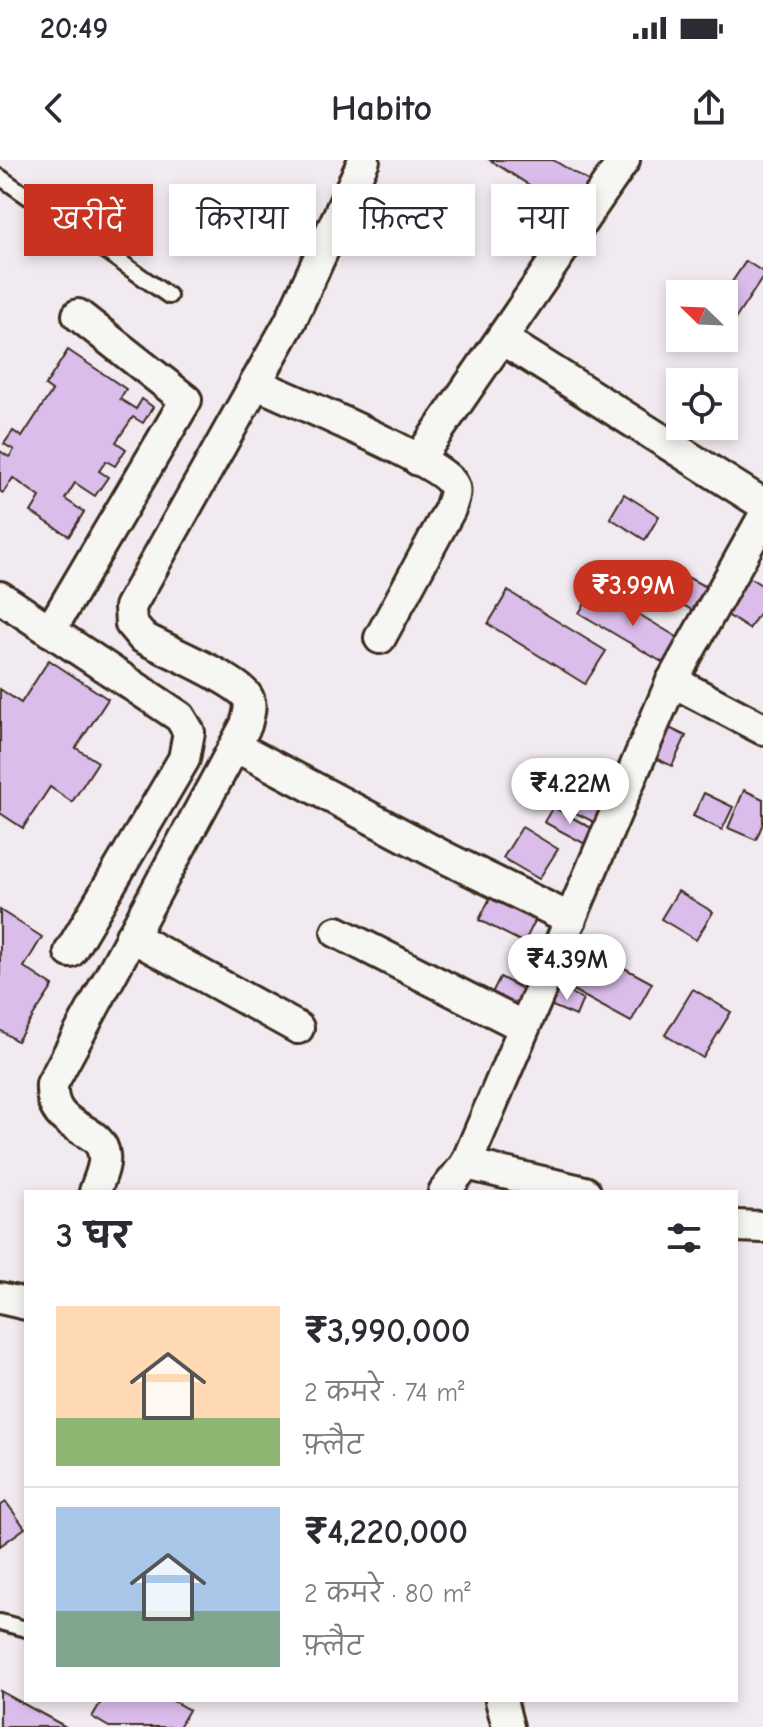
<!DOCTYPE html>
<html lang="hi">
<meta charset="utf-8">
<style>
:root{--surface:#fff;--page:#f7f7f7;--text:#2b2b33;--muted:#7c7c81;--line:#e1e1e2;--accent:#c8321e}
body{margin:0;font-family:"Comic Neue","Playpen Sans Deva",sans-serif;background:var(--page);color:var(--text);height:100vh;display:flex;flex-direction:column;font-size:30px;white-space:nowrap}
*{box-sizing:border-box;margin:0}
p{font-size:26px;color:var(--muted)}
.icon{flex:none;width:44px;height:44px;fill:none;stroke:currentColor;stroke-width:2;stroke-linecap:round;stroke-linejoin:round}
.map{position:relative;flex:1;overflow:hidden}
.details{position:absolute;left:24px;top:1030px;width:714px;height:512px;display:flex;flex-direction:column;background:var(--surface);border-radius:0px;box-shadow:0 4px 12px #0003}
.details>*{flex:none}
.banner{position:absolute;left:24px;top:24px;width:716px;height:72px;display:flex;gap:16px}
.needle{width:52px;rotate:293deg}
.buttons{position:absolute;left:666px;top:120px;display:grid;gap:16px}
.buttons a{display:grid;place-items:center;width:72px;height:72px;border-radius:0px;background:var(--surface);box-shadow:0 4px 12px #0003;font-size:40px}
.price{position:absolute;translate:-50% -68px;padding:0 18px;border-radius:28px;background:#fff;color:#222;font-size:26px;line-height:52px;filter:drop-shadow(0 2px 4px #0008)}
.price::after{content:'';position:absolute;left:50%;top:48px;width:24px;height:18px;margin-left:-12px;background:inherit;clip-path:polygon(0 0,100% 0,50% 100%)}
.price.selected{background:var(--accent);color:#fff}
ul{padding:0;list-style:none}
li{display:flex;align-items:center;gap:24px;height:200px;padding:0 32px}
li+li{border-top:2px solid var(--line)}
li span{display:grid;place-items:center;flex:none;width:224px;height:160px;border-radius:0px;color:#555}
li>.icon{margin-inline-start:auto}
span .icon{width:96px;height:96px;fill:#fffc;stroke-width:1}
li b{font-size:34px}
h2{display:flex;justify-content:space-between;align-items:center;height:96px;padding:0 32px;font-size:34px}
.chip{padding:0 28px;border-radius:0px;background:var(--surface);box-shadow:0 4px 12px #0003;font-size:28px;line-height:72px}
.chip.selected{background:var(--accent);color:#fff}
.status{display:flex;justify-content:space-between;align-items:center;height:56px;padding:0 40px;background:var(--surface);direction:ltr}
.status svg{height:22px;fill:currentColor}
header{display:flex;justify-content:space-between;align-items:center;height:104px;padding:0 32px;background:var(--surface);font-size:36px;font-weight:600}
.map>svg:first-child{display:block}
.building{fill:#dbbdeb;stroke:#3b2a1e;stroke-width:2}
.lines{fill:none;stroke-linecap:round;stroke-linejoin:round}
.service-casing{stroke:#3b2a1e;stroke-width:20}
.minor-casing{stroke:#3b2a1e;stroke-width:36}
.service{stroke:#f6f6f2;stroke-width:14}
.minor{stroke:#f6f6f2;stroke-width:30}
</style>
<div class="status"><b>20:49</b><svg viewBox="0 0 49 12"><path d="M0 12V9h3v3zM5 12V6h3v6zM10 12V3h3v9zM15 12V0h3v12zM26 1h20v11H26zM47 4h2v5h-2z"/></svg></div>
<header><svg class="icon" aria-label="back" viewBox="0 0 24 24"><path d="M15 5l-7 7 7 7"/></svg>Habito<svg class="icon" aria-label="share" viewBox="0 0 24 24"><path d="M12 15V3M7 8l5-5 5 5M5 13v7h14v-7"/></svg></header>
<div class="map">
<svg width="763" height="1567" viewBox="0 0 763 1567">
<rect width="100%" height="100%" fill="#f1ebf1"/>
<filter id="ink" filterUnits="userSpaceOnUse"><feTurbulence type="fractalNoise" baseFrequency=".0125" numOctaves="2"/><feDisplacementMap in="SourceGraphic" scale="16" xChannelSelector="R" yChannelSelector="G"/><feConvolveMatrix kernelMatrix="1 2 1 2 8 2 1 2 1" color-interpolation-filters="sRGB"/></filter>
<g filter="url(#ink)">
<g class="building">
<polygon points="490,0 553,0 595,25 576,55"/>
<polygon points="746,101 763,112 763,117 724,176 724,134"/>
<polygon points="68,190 126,229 120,239 136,249 142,239 153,247 143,263 133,257 116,282 126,289 115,306 106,301 99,311 108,317 95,336 75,323 65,339 84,352 69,376 31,352 40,337 13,318 3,333 0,331 0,291 9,297 14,290 4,284 13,271 22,277 52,231 45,226"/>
<polygon points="624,334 659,356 645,380 610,358"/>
<polygon points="670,408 706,427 694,451 658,431"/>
<polygon points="742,413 763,426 763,447 749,469 718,449"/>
<polygon points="595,428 687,483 672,508 579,453"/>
<polygon points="508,431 606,491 585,524 488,464"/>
<polygon points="49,500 108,539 76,588 98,602 72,642 50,627 23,668 0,653 0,529 21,543"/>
<polygon points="663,565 686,576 672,606 649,595"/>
<polygon points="563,626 606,647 598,664 555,643"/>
<polygon points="744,630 763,639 763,663 756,680 728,668"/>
<polygon points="704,633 733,647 722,670 693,656"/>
<polygon points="553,647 595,670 587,685 544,662"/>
<polygon points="522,667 558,689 539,719 503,698"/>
<polygon points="497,724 542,747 524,783 479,760"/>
<polygon points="678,731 713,752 696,780 661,759"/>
<polygon points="0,750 42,777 24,807 53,826 17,881 0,870"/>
<polygon points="578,783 652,823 631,862 556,821"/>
<polygon points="500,817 531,833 521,852 490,837"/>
<polygon points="558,828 583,839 576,856 550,845"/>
<polygon points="693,829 731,852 703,898 665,875"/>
<polygon points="6,1342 25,1368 0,1386 0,1346"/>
<polygon points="0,1531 66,1567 0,1567"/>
<polygon points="102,1540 171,1540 189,1550 179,1567 109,1567 92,1557"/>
</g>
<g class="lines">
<defs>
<g id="service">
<polyline points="0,17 169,136"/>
<polyline points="0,1462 26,1469"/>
</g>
<g id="minor">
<polyline points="502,179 763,344"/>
<path d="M 255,223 C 287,238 442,302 453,325 C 457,333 452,341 450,349 L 380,478"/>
<polyline points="418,300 624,0"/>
<polyline points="0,437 180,557 189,572 184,599 70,792"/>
<polyline points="50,471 186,240 78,155"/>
<polyline points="672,521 763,569"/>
<polyline points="235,586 446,698 571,759"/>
<polyline points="337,772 524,867"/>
<polyline points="131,776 298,868"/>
<polyline points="466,1004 585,1032"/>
<path d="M 95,1032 C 98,1021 106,1007 104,995 C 101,964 49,972 52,924 L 246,565 C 248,556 253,544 246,535 C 231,517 165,490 142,477 L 131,464 L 130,447 L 290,162 L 364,0"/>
<polyline points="444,1032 466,1004 672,521 763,358"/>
<polyline points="736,1066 763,1067"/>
<polyline points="0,1138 26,1144"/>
<polyline points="501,1540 508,1567"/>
</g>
</defs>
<use href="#service" class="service-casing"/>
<use href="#minor" class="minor-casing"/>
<use href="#service" class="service"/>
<use href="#minor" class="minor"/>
</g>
</g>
</svg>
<div class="buttons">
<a><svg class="needle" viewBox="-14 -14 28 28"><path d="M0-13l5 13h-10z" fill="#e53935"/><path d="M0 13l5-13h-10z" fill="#7c7c81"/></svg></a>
<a><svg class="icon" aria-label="locate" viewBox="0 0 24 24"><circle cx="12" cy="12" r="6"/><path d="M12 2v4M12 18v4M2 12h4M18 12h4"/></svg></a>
</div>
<b class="price selected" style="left:633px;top:468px">₹3.99M</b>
<b class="price" style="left:570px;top:666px">₹4.22M</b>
<b class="price" style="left:567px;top:842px">₹4.39M</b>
<div class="banner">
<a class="chip selected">खरीदें</a>
<a class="chip">किराया</a>
<a class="chip">फ़िल्टर</a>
<a class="chip">नया</a>
</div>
<section class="details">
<h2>3 घर<svg class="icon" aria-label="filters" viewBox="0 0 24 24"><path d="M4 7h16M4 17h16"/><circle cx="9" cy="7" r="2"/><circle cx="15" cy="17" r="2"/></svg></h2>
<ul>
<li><span style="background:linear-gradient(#ffd9b3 70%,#8fb573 0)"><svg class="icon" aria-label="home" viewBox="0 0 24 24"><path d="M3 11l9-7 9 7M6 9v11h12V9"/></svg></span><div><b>₹3,990,000</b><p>2 कमरे · 74 m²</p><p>फ़्लैट</p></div></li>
<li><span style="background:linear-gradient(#a9c7e8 65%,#7fa58c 0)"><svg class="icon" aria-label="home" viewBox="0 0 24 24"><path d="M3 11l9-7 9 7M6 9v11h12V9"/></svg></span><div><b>₹4,220,000</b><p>2 कमरे · 80 m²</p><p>फ़्लैट</p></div></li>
</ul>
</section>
</div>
